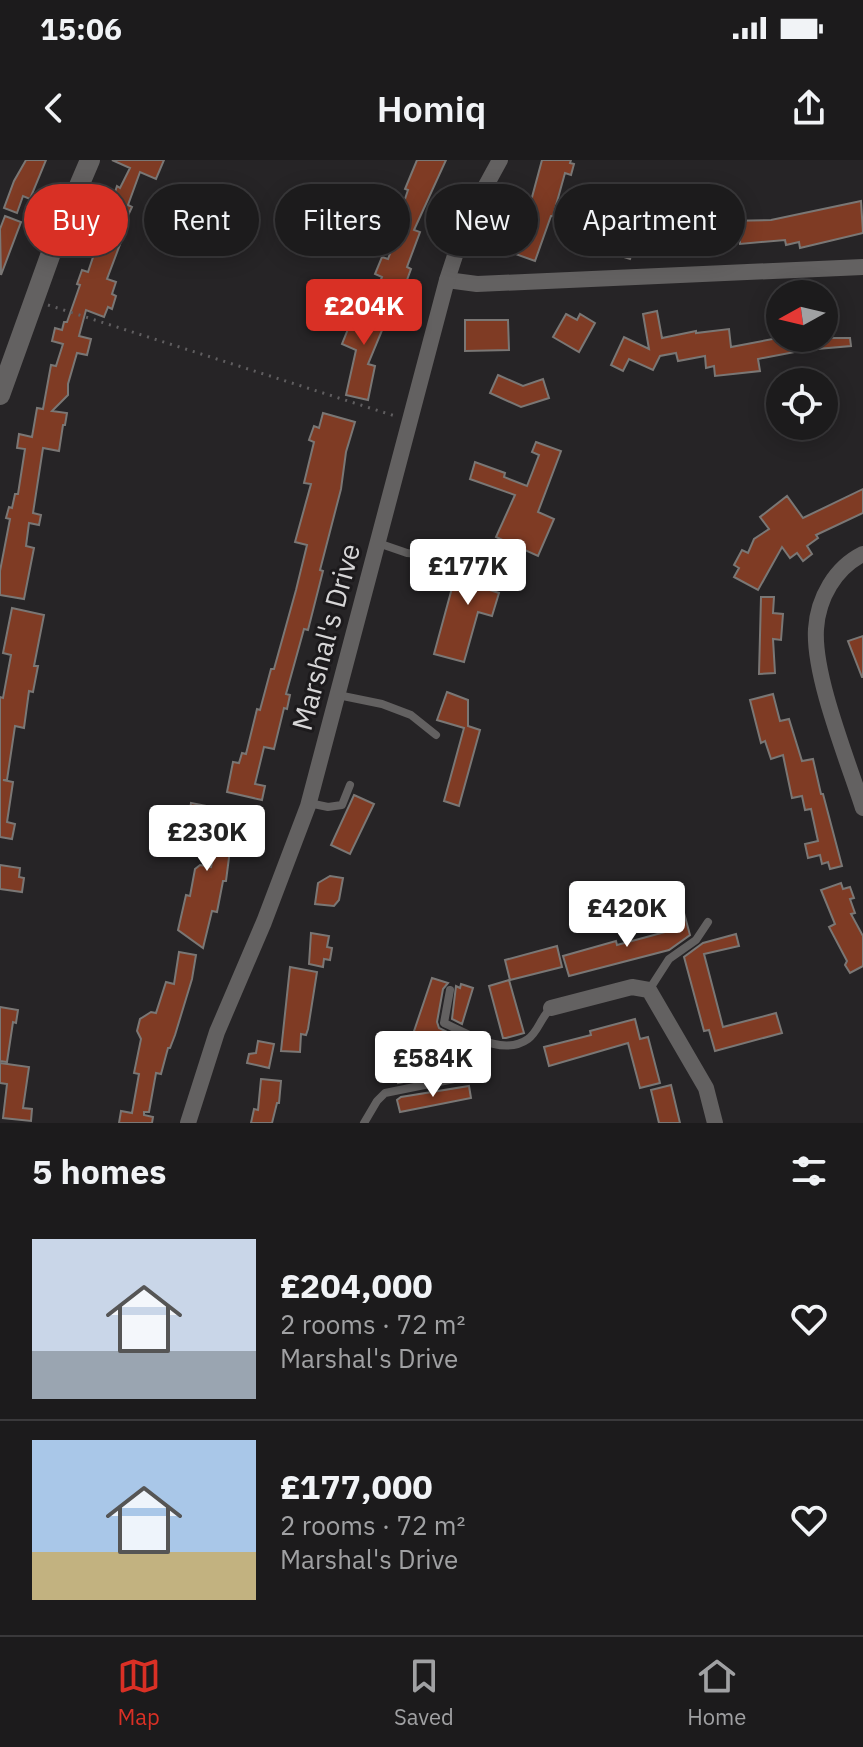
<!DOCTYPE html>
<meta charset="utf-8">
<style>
:root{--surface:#1c1b1c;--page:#252425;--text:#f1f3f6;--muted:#a0a1a3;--line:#3a393b;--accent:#d93025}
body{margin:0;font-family:"IBM Plex Sans",sans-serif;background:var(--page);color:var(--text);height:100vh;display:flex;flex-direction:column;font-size:30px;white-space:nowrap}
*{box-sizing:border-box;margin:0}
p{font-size:26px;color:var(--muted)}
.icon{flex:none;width:44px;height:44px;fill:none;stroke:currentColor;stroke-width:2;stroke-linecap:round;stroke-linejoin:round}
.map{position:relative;height:963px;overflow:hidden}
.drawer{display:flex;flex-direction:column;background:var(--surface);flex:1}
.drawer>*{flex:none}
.banner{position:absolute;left:24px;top:24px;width:816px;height:72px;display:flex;gap:16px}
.needle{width:52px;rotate:262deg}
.fabs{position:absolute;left:766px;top:120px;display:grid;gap:16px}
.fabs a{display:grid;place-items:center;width:72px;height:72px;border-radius:50%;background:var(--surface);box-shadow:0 4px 20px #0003,0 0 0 2px var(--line);font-size:40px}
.price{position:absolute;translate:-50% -68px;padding:0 18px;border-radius:8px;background:#fff;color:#222;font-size:26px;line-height:52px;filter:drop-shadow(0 2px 4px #0008)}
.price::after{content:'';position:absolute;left:50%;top:48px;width:24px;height:18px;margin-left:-12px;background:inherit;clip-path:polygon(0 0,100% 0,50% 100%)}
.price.on{background:var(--accent);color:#fff}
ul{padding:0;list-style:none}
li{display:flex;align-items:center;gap:24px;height:200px;padding:0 32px}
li+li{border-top:2px solid var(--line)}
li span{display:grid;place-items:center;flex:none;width:224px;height:160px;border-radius:0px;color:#555}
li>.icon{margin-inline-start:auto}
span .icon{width:96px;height:96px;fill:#fffc;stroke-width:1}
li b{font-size:34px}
h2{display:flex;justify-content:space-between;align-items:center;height:96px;padding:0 32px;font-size:34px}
.chip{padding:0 28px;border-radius:36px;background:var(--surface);box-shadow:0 4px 20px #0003,0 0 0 2px var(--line);font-size:28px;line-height:72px}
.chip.on{background:var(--accent);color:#fff}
.status{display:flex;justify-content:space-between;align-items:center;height:56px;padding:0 40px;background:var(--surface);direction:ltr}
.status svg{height:22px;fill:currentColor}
header{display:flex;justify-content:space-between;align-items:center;height:104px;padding:0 32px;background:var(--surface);font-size:36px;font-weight:600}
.tabs{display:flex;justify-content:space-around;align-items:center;height:112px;border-top:2px solid var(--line);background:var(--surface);font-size:22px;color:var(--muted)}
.tabs a{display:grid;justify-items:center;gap:4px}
.tabs .on{color:var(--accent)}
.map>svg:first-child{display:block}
.building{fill:#7f3b24;stroke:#7a7775;stroke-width:2}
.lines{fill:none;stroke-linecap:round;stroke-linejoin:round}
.path{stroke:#605e60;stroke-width:3;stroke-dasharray:2 6;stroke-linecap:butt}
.service{stroke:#636161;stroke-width:8}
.minor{stroke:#636161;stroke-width:16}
.tertiary{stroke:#636161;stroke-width:20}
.labels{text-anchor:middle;stroke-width:6;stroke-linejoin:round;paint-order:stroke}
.street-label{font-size:28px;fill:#d7d6d7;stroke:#1c1a1c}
</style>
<div class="status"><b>15:06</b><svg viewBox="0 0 49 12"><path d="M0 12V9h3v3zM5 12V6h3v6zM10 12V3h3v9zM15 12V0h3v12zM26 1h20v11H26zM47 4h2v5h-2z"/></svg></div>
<header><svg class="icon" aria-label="back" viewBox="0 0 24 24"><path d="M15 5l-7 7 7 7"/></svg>Homiq<svg class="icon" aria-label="share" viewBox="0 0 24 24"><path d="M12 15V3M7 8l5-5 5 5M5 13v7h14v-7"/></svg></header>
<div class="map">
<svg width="863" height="963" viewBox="0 0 863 963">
<rect width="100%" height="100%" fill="#262426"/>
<g class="building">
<polygon points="26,0 46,0 30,39 23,36 17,53 4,48 14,21"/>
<polygon points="112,0 164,0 156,19 140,12 128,45 132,47 118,77 122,79 107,119 116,122 112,134 116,136 112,149 108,147 104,157 86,150 79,176 91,179 87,195 77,193 68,224 68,235 52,251 67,253 65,265 63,265 59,291 43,288 33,353 41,355 39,365 29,363 26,386 34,388 24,439 0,435 0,411 10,359 6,358 9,347 12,348 15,334 18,334 25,289 17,288 19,274 32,277 37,248 43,249 51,205 56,206 63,184 52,181 55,168 62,170 64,162 67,162 80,125 77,124 82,110 88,112 117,26 120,28 130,8"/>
<polygon points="417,0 446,0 414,70 420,72 407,107 411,109 404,128 401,127 398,132 379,124 382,117 375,114 382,97 388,99 403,59 399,57 408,30 405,29"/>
<polygon points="542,0 571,0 570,3 574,4 571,15 565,13 553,56 551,56 535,101 510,92 524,51 528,52"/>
<polygon points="861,41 863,73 800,88 799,82 786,85 785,80 740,84 740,80 727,81 725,61 771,60"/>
<polygon points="708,51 725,55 722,71 699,72 699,79 683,77 681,52"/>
<polygon points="5,56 21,62 1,115 0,69"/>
<polygon points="621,65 660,77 654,96 633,90 630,99 615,94 618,84 615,84"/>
<polygon points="357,139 390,151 368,204 375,206 368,240 346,235 356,190 342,184 348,169 347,161 364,150"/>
<polygon points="657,151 662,178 696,171 696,173 729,169 731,187 778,178 850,178 851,186 805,190 758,199 760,211 715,216 714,206 706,208 705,196 678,201 676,193 660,196 653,210 629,199 623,211 611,205 624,177 649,189 643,154"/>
<polygon points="566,154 577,160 580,154 595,163 579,192 553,177"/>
<polygon points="465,160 508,160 509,190 465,191"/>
<polygon points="498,215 523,226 543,219 549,238 521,247 490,233"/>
<polygon points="323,253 355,262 346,292 341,329 320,410 323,411 308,470 304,469 286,534 290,535 287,549 284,548 274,589 264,587 255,624 265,626 262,640 227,632 233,602 239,603 242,593 246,594 257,549 260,550 271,509 274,509 296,430 307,385 295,382 311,324 304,323 314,282 309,280 314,266 319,268"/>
<polygon points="536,282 561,291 538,352 554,359 538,396 496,377 515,335 470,319 475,302 505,313 504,317 527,326 539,295 532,292"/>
<polygon points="863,329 863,353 816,375 818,378 807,386 812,394 803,401 797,393 790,398 782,387 758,430 734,417 739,408 734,405 742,390 748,393 754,379 769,369 760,357 787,336 803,358"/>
<polygon points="483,381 501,387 487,429 499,433 492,456 478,452 464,502 434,494 452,428 462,431 464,423 469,424"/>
<polygon points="761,437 774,437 773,453 783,454 781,480 773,479 775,513 759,514"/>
<polygon points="12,448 44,455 34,506 38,506 33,532 29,531 24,568 15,566 7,620 3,620 13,622 7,662 15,664 12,679 0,677 0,537 3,538 11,495 3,493"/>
<polygon points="863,476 863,517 862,517 848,481"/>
<polygon points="447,532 468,540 468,566 480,570 459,646 444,641 464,568 437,560"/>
<polygon points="773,534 780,561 789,559 802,601 813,599 821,634 823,634 842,706 830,709 828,702 822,704 820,695 808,698 805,684 818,681 811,649 805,650 802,636 792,638 783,595 771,599 765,581 761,583 750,540"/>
<polygon points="354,635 374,644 350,694 331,685"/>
<polygon points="191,643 227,650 224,664 233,666 226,721 223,721 217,752 212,751 211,755 203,788 178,770 186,735 190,736 195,709 200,705 211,707 216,684 197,681 198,677 193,676 197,658 189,656"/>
<polygon points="0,705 20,708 19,717 24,718 22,732 0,729"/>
<polygon points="330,716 343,718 339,740 334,746 315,744 318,723"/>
<polygon points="841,723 843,729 850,727 854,738 850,739 855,753 851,754 863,776 863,806 850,813 845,805 847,801 829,767 835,764 821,730"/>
<polygon points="684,753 690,775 669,790 569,816 563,796 616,781 617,785 676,769 672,756"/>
<polygon points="311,773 329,776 327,787 332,788 330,800 324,799 323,807 309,804"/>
<polygon points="736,774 739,786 704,794 723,867 776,853 782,873 715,891 709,870 704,871 684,797 703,783"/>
<polygon points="557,786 562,807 510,820 505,800"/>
<polygon points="179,792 196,795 192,819 175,875 170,888 168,888 161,914 156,913 149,952 144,952 144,955 153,957 152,963 119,963 121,951 132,953 139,914 134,913 141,879 137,871 140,859 151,852 156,853 166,822 174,824"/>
<polygon points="290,807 317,812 308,869 306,875 301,874 300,892 281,891"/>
<polygon points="432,818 448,823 443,829 437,862 439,868 449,873 450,880 439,881 440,887 411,880"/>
<polygon points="509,820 524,873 506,878 503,878 489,826"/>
<polygon points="461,824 473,828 462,864 452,859 456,826 460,828"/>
<polygon points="0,847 18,850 16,863 13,862 7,902 0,901"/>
<polygon points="635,859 640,879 648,877 660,923 640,928 628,883 549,906 544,887 591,875 590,871"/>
<polygon points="258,881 274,884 269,908 247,903 249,894 256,893"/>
<polygon points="442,899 445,914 398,923 395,908"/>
<polygon points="0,903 29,907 23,948 32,949 31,961 3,958 7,924 0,923"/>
<polygon points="261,919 281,921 279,943 277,943 272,963 251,963 254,949 258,950"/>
<polygon points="671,925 680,963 659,963 651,930"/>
<polygon points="469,926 471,938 400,952 397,940 401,937"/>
</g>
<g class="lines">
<polyline class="path" points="48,145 395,256"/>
<g class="service">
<polyline points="378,383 407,393 463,398"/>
<polyline points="338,535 382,544 411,555 436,575"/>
<polyline points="309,643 328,647 342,645 350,625"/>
<path d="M 450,830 L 444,863 C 467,873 503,897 528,879 C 538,872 541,857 551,848"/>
<polyline points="649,830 669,799 696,780 708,762"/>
<polyline points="364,963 377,941 385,933 459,918"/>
</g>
<g class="minor">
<polyline points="447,120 477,124 863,107"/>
<path d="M 863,394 C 835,408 818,438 816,469 C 813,516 848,601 863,648"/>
<polyline points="551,848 632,827 649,830 706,928 715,963"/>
<polyline points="188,963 217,872 264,762 308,646 447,120 466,62 500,0"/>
</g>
<polyline class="tertiary" points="0,235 55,82 90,0"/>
</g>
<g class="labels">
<g class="street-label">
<text transform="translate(326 477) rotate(-75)" y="10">Marshal's Drive</text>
</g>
</g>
</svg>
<div class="fabs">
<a><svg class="needle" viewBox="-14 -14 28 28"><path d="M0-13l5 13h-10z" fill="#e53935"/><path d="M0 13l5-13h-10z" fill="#a0a1a3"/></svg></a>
<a><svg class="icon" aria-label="locate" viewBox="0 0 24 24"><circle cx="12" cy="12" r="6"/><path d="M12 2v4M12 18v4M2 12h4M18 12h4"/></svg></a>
</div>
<b class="price on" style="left:364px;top:187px">£204K</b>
<b class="price" style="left:468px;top:447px">£177K</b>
<b class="price" style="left:207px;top:713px">£230K</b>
<b class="price" style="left:627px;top:789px">£420K</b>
<b class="price" style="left:433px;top:939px">£584K</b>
<div class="banner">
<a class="chip on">Buy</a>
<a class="chip">Rent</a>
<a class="chip">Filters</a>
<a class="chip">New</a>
<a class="chip">Apartment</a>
</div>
</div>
<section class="drawer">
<h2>5 homes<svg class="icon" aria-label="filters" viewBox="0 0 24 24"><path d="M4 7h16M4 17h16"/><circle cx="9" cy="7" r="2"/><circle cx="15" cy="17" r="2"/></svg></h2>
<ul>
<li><span style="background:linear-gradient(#c9d6e8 70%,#9aa5b1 0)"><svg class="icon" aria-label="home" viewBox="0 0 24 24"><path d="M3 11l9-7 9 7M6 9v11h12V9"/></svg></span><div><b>£204,000</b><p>2 rooms · 72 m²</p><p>Marshal's Drive</p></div><svg class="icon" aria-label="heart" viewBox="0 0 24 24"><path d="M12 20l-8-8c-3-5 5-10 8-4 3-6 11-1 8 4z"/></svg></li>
<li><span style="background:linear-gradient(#a9c7e8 70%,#c2b280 0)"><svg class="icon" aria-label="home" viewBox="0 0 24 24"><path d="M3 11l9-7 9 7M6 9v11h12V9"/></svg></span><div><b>£177,000</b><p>2 rooms · 72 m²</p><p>Marshal's Drive</p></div><svg class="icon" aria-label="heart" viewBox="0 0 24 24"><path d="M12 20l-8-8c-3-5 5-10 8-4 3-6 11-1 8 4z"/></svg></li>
</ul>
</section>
<nav class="tabs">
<a class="on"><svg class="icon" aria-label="map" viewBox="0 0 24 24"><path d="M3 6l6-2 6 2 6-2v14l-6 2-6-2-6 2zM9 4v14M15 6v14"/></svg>Map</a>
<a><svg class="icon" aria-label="saved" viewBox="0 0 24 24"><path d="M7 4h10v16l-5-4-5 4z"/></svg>Saved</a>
<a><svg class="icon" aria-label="home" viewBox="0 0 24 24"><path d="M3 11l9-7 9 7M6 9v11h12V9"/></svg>Home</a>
</nav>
